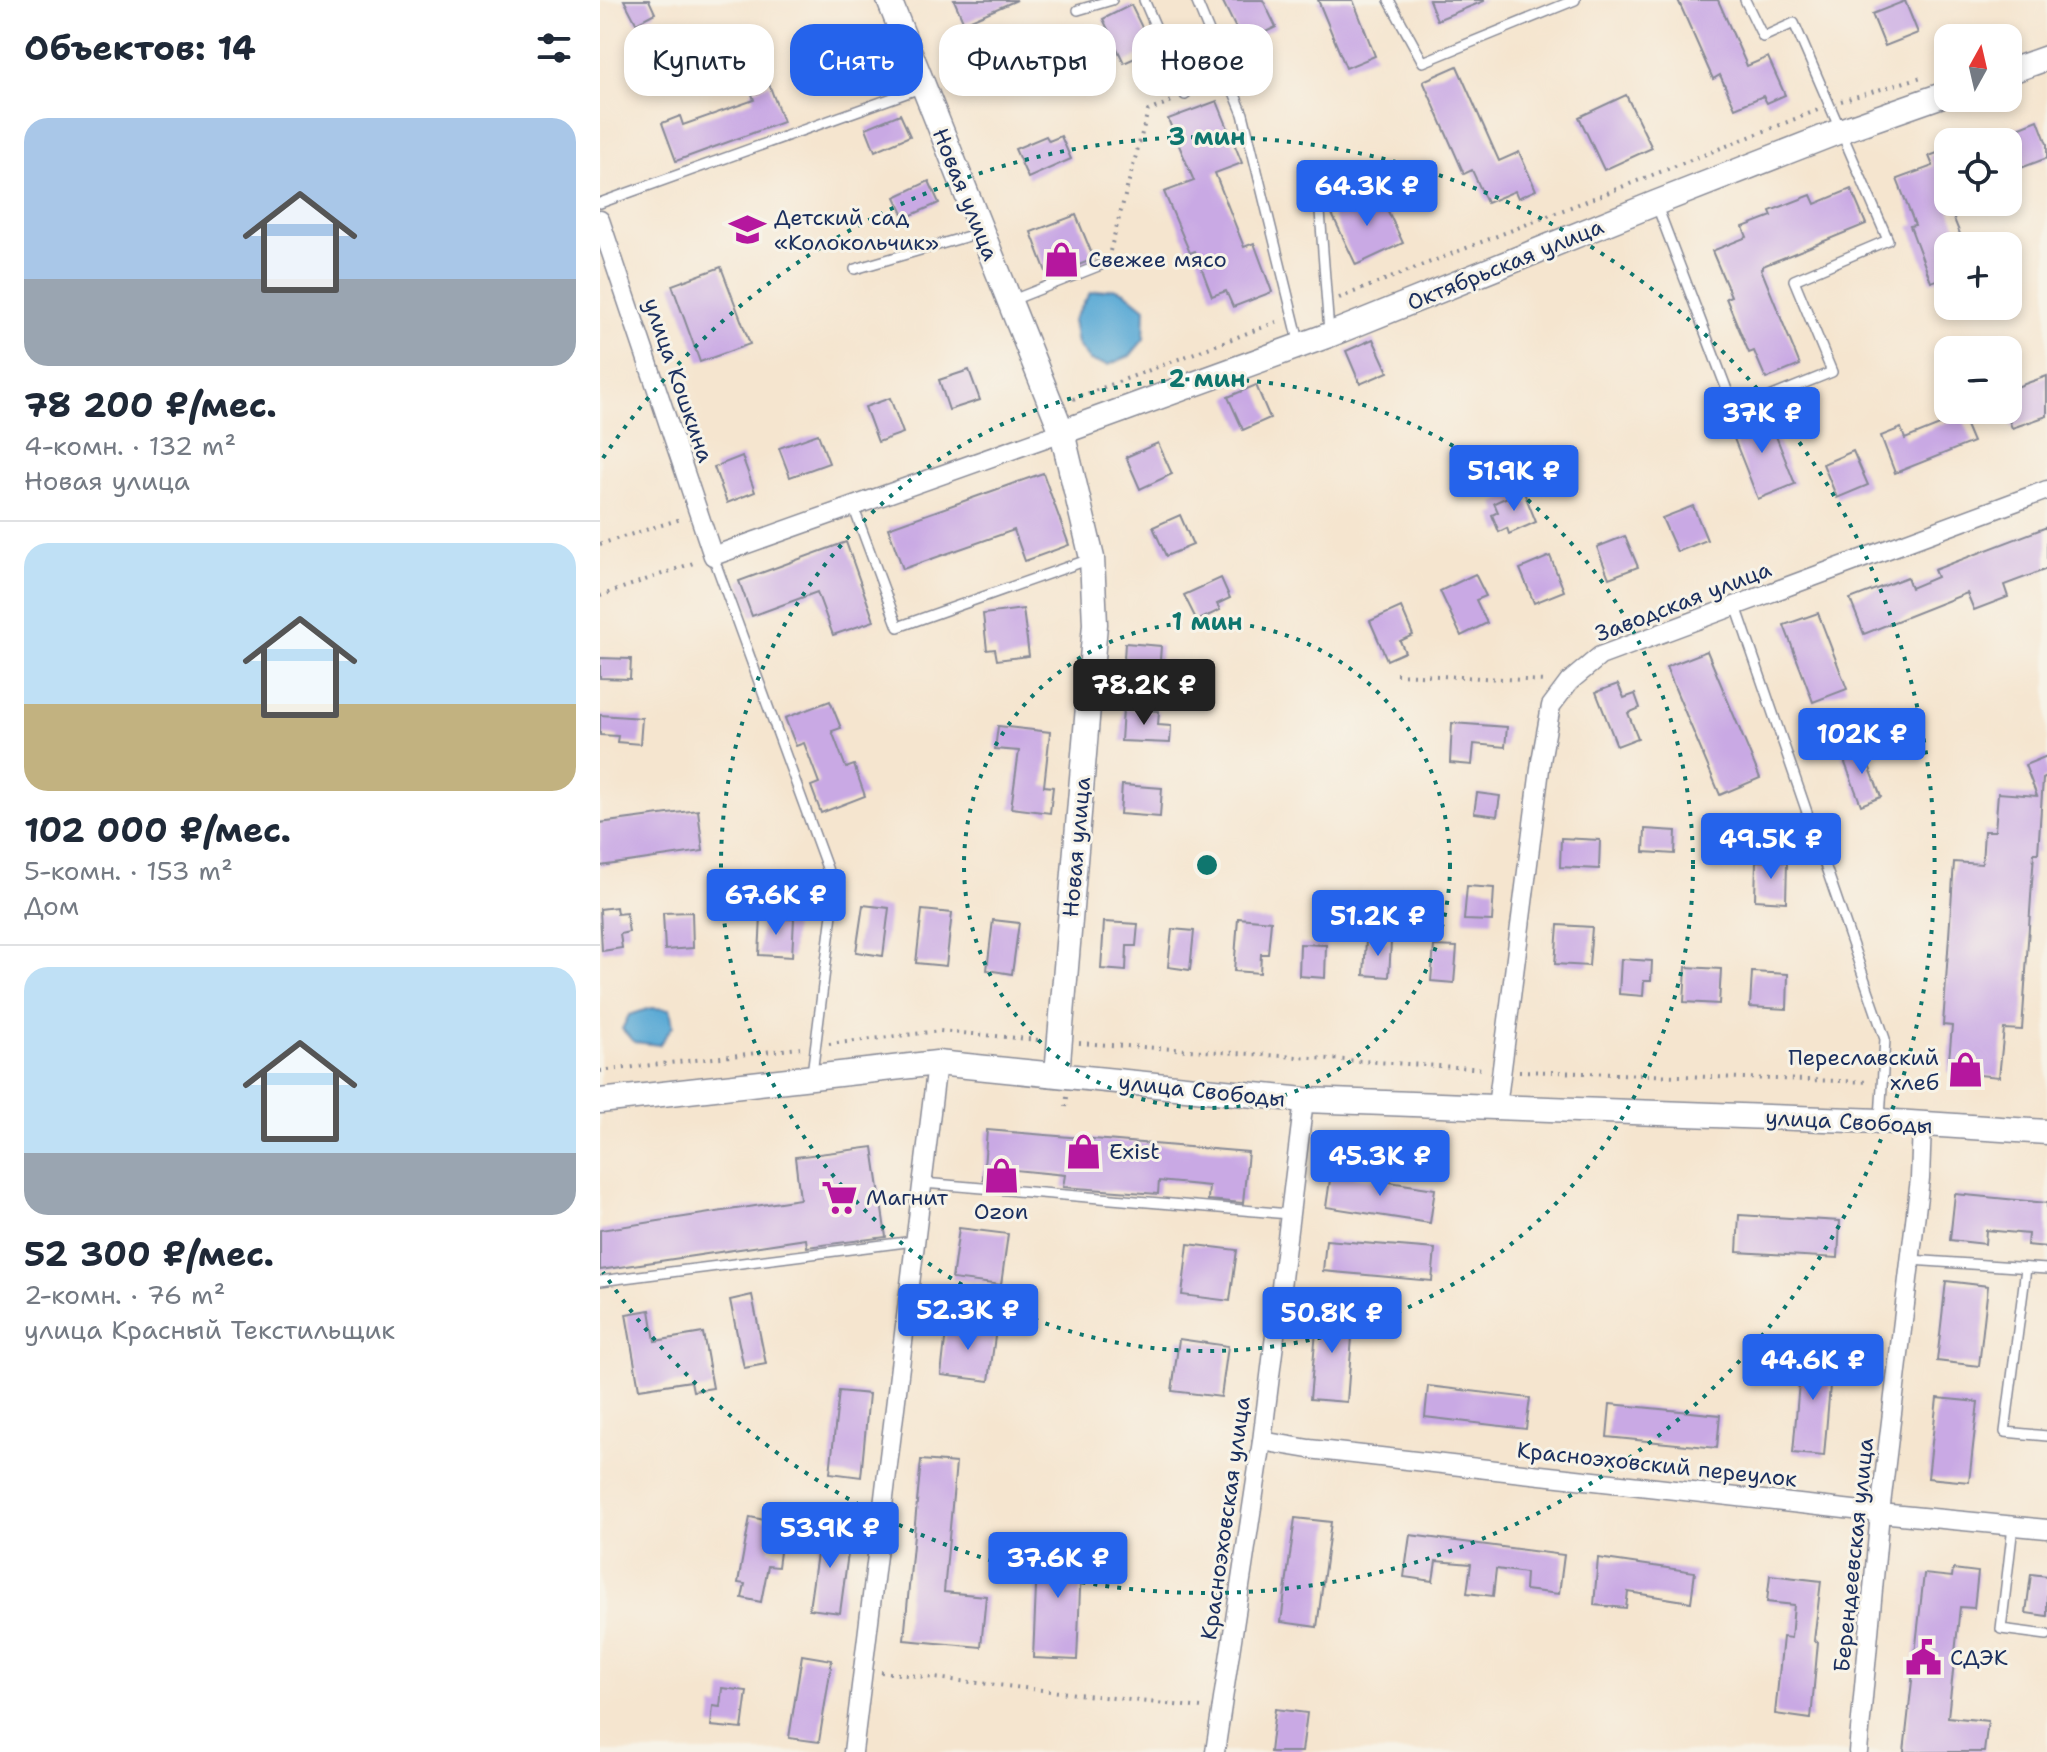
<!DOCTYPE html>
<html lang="ru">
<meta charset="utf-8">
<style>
:root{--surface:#fff;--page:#f2f2f3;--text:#1f2937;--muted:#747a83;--line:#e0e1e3;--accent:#2563eb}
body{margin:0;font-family:"Shantell Sans",sans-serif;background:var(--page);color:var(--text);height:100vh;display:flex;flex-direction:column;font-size:30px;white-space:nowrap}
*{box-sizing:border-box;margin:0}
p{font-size:26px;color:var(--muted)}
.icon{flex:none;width:44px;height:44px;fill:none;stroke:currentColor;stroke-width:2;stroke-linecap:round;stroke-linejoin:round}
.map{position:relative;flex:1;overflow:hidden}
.details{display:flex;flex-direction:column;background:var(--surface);width:600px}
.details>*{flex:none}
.banner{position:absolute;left:24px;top:24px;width:760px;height:72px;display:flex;gap:16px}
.needle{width:52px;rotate:8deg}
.buttons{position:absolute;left:1334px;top:24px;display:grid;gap:16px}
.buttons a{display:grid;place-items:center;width:88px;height:88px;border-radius:16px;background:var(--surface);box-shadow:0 4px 12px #0003;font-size:40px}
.price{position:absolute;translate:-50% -68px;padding:0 18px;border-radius:8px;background:var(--accent);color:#fff;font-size:26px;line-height:52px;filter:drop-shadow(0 2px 4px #0008)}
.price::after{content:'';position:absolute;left:50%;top:48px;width:24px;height:18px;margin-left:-12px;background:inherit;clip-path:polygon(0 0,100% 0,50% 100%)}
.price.current{background:#222;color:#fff}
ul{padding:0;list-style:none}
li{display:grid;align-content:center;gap:16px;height:424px;padding:0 24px}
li+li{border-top:2px solid var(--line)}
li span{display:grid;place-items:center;height:248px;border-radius:24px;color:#555}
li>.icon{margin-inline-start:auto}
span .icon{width:144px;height:144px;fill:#fffc;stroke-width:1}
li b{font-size:34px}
h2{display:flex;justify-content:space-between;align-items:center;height:96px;padding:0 24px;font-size:34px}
.tag{padding:0 28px;border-radius:24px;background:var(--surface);box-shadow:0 4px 12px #0003;font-size:28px;line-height:72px}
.tag.current{background:var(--accent);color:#fff}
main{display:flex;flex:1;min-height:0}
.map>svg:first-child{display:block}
.water{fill:#5baad5;stroke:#3b6c9a;stroke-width:2}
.building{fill:#c9a9e4}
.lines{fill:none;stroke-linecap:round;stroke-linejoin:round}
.lane-casing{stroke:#888a96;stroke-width:12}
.street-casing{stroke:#888a96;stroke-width:21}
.secondary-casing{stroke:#888a96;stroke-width:27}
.path{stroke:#888a96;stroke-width:4;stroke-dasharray:2 6;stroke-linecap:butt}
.lane{stroke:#fff;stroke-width:9}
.street{stroke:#fff;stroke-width:18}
.secondary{stroke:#fff;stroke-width:24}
.ring{fill:none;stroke:#0f766e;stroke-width:4;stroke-dasharray:4 8}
.labels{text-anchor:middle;stroke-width:6;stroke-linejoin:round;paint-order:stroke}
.street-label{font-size:22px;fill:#1b2f5e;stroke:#f7f3e8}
.poi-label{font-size:22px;fill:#1b2f5e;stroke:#f7f3e8;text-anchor:start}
.centre{fill:#0f766e;stroke:#f7f3e8;stroke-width:4}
.ring-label{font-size:24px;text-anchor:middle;font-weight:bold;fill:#0f766e;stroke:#f7f3e8;stroke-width:6;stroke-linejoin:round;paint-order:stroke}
</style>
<main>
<section class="details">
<h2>Объектов: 14<svg class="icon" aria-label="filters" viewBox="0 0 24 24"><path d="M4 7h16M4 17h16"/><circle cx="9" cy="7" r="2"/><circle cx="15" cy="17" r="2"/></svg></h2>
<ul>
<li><span style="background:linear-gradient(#a9c7e8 65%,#9aa5b1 0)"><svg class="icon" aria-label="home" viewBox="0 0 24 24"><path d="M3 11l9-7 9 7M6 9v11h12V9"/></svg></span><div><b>78 200 ₽/мес.</b><p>4-комн. · 132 m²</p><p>Новая улица</p></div></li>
<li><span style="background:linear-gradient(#bfe0f5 65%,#c2b280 0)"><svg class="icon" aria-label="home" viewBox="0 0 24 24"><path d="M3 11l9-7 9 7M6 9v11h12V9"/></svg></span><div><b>102 000 ₽/мес.</b><p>5-комн. · 153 m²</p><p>Дом</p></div></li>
<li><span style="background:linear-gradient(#bfe0f5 75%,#9aa5b1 0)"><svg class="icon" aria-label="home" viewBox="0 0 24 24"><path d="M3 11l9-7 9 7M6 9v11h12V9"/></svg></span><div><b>52 300 ₽/мес.</b><p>2-комн. · 76 m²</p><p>улица Красный Текстильщик</p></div></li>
</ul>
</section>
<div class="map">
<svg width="1447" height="1752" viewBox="0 0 1447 1752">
<rect width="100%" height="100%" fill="#f7f3e8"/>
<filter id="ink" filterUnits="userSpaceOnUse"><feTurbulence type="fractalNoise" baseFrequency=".0125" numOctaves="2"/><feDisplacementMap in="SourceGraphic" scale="16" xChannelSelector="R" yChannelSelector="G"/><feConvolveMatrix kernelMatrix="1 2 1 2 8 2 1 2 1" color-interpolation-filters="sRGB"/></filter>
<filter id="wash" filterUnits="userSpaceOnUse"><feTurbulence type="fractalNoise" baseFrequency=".006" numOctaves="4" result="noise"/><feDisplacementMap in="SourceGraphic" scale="32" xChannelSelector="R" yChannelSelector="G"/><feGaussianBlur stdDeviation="1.8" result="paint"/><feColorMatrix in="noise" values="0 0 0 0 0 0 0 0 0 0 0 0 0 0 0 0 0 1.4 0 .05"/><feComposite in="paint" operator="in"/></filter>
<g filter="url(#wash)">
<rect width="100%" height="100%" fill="#f5e5cf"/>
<g class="water">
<polygon points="513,288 525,292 545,308 544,339 530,356 508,365 490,361 477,344 473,320 490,293"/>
<polygon points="51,1008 70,1009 73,1026 59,1045 34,1042 22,1029 29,1015"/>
</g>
<g id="blocks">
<g class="building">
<polygon points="24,0 49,0 55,13 36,23"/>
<polygon points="354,0 417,0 364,23"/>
<polygon points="622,0 663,0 676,27 643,43"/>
<polygon points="718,0 753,0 775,56 746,68"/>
<polygon points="829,0 884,0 884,1 837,20"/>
<polygon points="1078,0 1118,0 1147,66 1168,57 1185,95 1167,103 1163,96 1135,108 1120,75 1113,79"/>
<polygon points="1305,1 1318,33 1285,46 1272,14"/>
<polygon points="531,5 553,50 524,63 503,19"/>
<polygon points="268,41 280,63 247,80 235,58"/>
<polygon points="422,52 425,60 438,56 445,74 400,90 391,64"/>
<polygon points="857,66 899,161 919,152 936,190 918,198 915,191 887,203 872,170 864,174 823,81"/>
<polygon points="169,84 183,122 76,161 62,123 80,116 83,125 154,100 151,91"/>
<polygon points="1026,95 1052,148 1004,170 979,117"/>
<polygon points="617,101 642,163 615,173 644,247 654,243 672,292 633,307 626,291 612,296 595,251 590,253 564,192 594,181 568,119"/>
<polygon points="300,114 310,136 275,151 266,128"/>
<polygon points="1438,120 1447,144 1447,158 1408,173 1408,132"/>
<polygon points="446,136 449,141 461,136 471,159 428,178 415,149"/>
<polygon points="1348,149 1348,204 1360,234 1357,235 1361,246 1348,246 1348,276 1331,282 1310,226 1315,225 1297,179 1333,166 1329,156"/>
<polygon points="329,181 339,203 305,218 295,197"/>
<polygon points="1251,189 1266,224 1163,266 1163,268 1161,269 1200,365 1166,379 1154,351 1149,353 1126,298 1131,296 1112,251 1147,237 1143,227 1172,216 1170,211 1211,195 1215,204"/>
<polygon points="778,190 803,243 756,265 731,212"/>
<polygon points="476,215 494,259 448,277 431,232"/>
<polygon points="121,267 150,344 100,362 72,285"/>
<polygon points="773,339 788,372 760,384 746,351"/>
<polygon points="369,370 380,400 349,410 339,380"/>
<polygon points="1447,376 1447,416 1412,428 1408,418 1408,390"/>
<polygon points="656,385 670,418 643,430 628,397"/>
<polygon points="290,398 303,433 278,442 265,407"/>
<polygon points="1166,411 1195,484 1158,499 1129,426"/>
<polygon points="1362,416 1373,442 1295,473 1281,436 1301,428 1305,439"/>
<polygon points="218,434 229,463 190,477 179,448"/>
<polygon points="558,443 572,474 540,489 526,457"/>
<polygon points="1253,451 1268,485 1237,498 1223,464"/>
<polygon points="142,456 155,492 127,503 114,467"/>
<polygon points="443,473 469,545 425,561 414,530 303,569 288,528"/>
<polygon points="923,490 936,522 909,534 907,528 899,532 892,515 898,512 894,503"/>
<polygon points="1093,506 1107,540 1077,552 1062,518"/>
<polygon points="580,515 593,545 566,556 553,527"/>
<polygon points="1447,527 1447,569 1404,585 1408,597 1374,610 1367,593 1264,634 1250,599 1307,577 1311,588 1337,577 1334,570"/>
<polygon points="1025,536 1038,567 1009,578 997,547"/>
<polygon points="246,542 274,621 233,635 217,592 152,616 139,581"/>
<polygon points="950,556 964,591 934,603 920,569"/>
<polygon points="875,574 886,596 876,600 887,623 861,636 840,591"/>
<polygon points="621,578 630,598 617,604 620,610 597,621 584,595"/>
<polygon points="801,607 813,635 800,641 805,652 787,660 770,621"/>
<polygon points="423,609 429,656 397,660 395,649 387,650 383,614"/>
<polygon points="1218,613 1247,689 1213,702 1184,625"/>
<polygon points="525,643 561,646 560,660 573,661 572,678 523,675"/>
<polygon points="1107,651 1160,778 1120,795 1066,667"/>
<polygon points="0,658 31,659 30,679 0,678"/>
<polygon points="1018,684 1024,698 1035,694 1040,708 1028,713 1038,738 1017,746 996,692"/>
<polygon points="230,701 241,728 232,731 246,768 254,765 265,796 221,813 211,786 219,783 204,743 196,746 185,718"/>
<polygon points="523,709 559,711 558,725 571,726 570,743 521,741"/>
<polygon points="0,715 42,718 40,744 17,742 18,736 0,735"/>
<polygon points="852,723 907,727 905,747 874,744 872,765 850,763"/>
<polygon points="398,726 450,732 444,786 453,787 450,813 411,808 419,751 395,749"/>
<polygon points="1262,747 1281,797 1261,805 1242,755"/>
<polygon points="1447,756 1447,777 1443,779 1438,853 1434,853 1422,1030 1404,1029 1399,1077 1348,1072 1352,1026 1343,1025 1354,862 1382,864 1384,831 1395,831 1398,793 1437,796 1425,765"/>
<polygon points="522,785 562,788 560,817 520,814"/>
<polygon points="877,793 900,796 897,816 874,813"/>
<polygon points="98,810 103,851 0,866 0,823"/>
<polygon points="1045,829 1076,831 1075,854 1044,852"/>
<polygon points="961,838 1000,840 999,869 960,867"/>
<polygon points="1156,861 1187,862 1186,902 1155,900"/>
<polygon points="867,886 894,888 892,921 864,920"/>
<polygon points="263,905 289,908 283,956 256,952"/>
<polygon points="16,907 17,914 26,913 29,932 20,934 22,948 2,951 0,909"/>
<polygon points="322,910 352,913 346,966 316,963"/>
<polygon points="92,912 93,948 65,950 63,913"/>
<polygon points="161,917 194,919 192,957 159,955"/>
<polygon points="638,918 671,921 668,954 661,954 660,973 634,971"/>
<polygon points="393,920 419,923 412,974 387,970"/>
<polygon points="504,922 538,924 536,946 527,946 526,971 501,969"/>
<polygon points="958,925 992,927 989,966 955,964"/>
<polygon points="572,929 594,931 590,970 568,967"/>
<polygon points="766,940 791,942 789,977 764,975"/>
<polygon points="700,944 726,945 725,978 699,976"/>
<polygon points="834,946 857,947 854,983 831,981"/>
<polygon points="1021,959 1052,961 1051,981 1044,981 1043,996 1019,994"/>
<polygon points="1086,967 1121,969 1119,1004 1084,1002"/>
<polygon points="1152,972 1188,974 1187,1009 1150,1007"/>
<polygon points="387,1130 648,1152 643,1203 608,1200 609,1186 559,1181 558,1194 463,1187 465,1175 415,1170 414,1183 383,1180"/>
<polygon points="273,1147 286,1237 207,1247 206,1239 0,1270 0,1230 200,1199 195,1157"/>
<polygon points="731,1173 835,1189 830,1223 726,1207"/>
<polygon points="1355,1194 1447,1203 1447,1247 1427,1245 1428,1234 1386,1230 1385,1244 1350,1240"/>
<polygon points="1139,1215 1240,1221 1238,1258 1137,1252"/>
<polygon points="359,1228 408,1234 401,1285 352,1279"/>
<polygon points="726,1240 835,1249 832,1281 723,1271"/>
<polygon points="588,1244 637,1250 630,1301 582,1295"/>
<polygon points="1346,1281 1388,1286 1379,1366 1337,1361"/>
<polygon points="152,1295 166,1364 144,1368 130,1300"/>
<polygon points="718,1308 754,1311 747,1402 710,1399"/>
<polygon points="50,1310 55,1341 103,1333 113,1388 93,1391 91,1381 39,1389 26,1314"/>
<polygon points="347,1323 396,1329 389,1381 341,1375"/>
<polygon points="579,1339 628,1346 621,1397 572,1391"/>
<polygon points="1202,1347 1233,1350 1224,1456 1193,1453"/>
<polygon points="828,1386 930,1398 926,1429 825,1417"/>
<polygon points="239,1391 269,1394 261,1477 230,1473"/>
<polygon points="1337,1398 1378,1402 1369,1482 1328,1478"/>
<polygon points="1010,1404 1120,1415 1117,1448 1007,1437"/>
<polygon points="321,1460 356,1463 344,1592 386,1596 381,1647 304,1640"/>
<polygon points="150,1517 174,1522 169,1550 180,1552 178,1567 168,1566 161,1602 142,1598 145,1584 138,1583"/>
<polygon points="695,1518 731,1522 717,1627 681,1622"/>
<polygon points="221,1526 251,1531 240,1613 209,1609"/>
<polygon points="810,1535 964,1555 959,1594 925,1590 926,1573 896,1569 893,1596 867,1593 871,1564 836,1561 833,1581 804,1577"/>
<polygon points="438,1541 482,1543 477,1660 433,1658"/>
<polygon points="998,1558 1095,1572 1091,1602 1028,1592 1026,1608 994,1605"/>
<polygon points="1353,1569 1378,1572 1374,1608 1360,1607 1348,1717 1388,1721 1384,1752 1304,1752 1324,1574 1352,1577"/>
<polygon points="1431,1574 1447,1576 1447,1616 1426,1613"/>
<polygon points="1170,1575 1221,1581 1214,1641 1218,1642 1211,1719 1175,1714 1183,1637 1191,1638 1194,1605 1167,1602"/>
<polygon points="202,1655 232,1660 219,1742 189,1738"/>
<polygon points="122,1688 147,1691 142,1729 111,1726 113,1706 120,1707"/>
<polygon points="675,1709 707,1713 702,1752 670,1752"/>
</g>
</g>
</g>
<g filter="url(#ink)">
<use href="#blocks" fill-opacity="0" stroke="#888a96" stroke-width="2"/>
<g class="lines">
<defs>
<g id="lane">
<polyline points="544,0 585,95"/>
<polyline points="596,0 643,114 700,345"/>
<polyline points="789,0 823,62 975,0"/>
<polyline points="478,10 512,0"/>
<polyline points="0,203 323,87"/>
<polyline points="1057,206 1135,411 1232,372 1194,280 1288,240 1194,23 1163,37 1145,0"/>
<polyline points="255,269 379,233"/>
<polyline points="410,301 506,263"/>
<polyline points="729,332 719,198 779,171"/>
<polyline points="253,506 298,627 490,559"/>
<polyline points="113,556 235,890 212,1074"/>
<polyline points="1136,606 1285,1039 1280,1118"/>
<polyline points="323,1183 689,1214"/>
<polyline points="1310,1260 1447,1269"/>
<polyline points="1426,1268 1405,1432 1447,1436"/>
<polyline points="0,1281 314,1241"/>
<polyline points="1413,1526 1401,1629 1447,1635"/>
</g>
<g id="street">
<polyline points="0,220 113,556 462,432"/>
<polyline points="897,1107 941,761 951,706 969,682 1000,656 1447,490"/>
<polyline points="662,1441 709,1449 1280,1513 1447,1529"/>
<polyline points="253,1752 337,1063"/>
<polyline points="615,1752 662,1441 704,1100"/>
<polyline points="1258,1752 1280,1513 1320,1179 1322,1124"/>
</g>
<g id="secondary">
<polyline points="289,0 462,432 492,558 495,624 457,1074"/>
<polyline points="1408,72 1447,58"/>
<polyline points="462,432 729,335 1056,203 1240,131 1348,93"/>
<polyline points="0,1101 337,1063 704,1100 1280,1121 1447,1132"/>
</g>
</defs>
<use href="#lane" class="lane-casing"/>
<use href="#street" class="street-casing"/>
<use href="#secondary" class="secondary-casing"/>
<g class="path">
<polyline points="1241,101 1325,76"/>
<polyline points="510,251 548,111 572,101"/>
<polyline points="739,298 1218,110"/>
<polyline points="473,399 682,320"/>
<polyline points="0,544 81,519"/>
<polyline points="0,596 96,562"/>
<polyline points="796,674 946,681"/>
<polyline points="479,1043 886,1069"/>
<polyline points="229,1044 340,1031 439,1040"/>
<polyline points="0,1071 200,1048"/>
<polyline points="919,1071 1270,1082"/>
<polyline points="466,1107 467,1097"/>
<polyline points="281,1672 602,1708"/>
</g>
<use href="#lane" class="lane"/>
<use href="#street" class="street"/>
<use href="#secondary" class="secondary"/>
</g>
</g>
<g class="ring">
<circle cx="607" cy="865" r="243"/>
<circle cx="607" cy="865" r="486"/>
<path d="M3 458A728 728 0 1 1 3 1272"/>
</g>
<defs>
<symbol id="school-bare" viewBox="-9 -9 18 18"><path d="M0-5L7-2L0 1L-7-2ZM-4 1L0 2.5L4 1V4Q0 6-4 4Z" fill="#b5179e" stroke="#f7f3e8" stroke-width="2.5" paint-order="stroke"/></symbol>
<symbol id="shop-bare" viewBox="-9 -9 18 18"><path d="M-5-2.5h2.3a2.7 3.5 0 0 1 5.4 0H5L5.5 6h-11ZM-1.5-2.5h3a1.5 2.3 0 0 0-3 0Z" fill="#b5179e" stroke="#f7f3e8" stroke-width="2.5" paint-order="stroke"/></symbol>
<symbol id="supermarket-bare" viewBox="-9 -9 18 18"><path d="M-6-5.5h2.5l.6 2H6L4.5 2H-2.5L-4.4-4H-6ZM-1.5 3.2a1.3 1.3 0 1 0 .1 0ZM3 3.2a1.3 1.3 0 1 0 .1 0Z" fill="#b5179e" stroke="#f7f3e8" stroke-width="2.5" paint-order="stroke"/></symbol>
<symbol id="civic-bare" viewBox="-9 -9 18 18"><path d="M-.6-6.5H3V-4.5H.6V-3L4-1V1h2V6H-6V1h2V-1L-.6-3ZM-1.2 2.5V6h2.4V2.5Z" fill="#b5179e" stroke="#f7f3e8" stroke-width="2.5" paint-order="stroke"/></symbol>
</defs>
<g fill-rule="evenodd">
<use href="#school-bare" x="122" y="204" width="51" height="51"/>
<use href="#shop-bare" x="436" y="234" width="51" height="51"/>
<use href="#shop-bare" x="1340" y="1044" width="51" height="51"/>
<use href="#shop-bare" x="458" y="1126" width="51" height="51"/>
<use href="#shop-bare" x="376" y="1150" width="51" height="51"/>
<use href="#supermarket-bare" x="214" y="1172" width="51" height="51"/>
<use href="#civic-bare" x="1298" y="1632" width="51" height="51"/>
</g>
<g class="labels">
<g class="street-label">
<text transform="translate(366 194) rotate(68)" y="8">Новая улица</text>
<text transform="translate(905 264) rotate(-22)" y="8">Октябрьская улица</text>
<text transform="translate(79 380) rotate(71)" y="8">улица Кошкина</text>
<text transform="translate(1083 601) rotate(-21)" y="8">Заводская улица</text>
<text transform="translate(476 847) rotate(-85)" y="8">Новая улица</text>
<text transform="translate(602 1090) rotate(6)" y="8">улица Свободы</text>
<text transform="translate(1249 1121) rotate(3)" y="8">улица Свободы</text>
<text transform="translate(1057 1464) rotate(6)" y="8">Красноэховский переулок</text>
<text transform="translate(625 1518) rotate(-82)" y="8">Красноэховская улица</text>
<text transform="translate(1253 1555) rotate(-84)" y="8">Берендеевская улица</text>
</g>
<g class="poi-label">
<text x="174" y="225">Детский сад<tspan x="174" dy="25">«Колокольчик»</tspan></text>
<text x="488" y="267">Свежее мясо</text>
<text x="1339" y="1065" text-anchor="end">Переславский<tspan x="1339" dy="25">хлеб</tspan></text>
<text x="509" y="1159">Exist</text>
<text x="266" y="1205">Магнит</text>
<text x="401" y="1219" text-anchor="middle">Ozon</text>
<text x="1350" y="1665">СДЭК</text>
</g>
</g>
<circle cx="607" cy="865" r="12" class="centre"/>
<g class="ring-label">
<text x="607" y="145">3 мин</text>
<text x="607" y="387">2 мин</text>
<text x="607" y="630">1 мин</text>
</g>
</svg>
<div class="buttons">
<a><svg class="needle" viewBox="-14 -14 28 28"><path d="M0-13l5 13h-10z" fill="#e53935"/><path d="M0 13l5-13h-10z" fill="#747a83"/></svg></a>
<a><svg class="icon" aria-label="locate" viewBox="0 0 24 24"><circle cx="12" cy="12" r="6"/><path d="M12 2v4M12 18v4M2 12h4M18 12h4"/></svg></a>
<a>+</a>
<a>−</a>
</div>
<b class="price" style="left:767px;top:228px">64.3K ₽</b>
<b class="price" style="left:1162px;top:455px">37K ₽</b>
<b class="price" style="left:914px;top:513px">51.9K ₽</b>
<b class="price current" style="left:544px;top:727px">78.2K ₽</b>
<b class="price" style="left:1262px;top:776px">102K ₽</b>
<b class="price" style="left:1171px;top:881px">49.5K ₽</b>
<b class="price" style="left:176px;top:937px">67.6K ₽</b>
<b class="price" style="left:778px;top:958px">51.2K ₽</b>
<b class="price" style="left:780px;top:1198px">45.3K ₽</b>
<b class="price" style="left:368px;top:1352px">52.3K ₽</b>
<b class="price" style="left:732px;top:1355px">50.8K ₽</b>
<b class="price" style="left:1213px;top:1402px">44.6K ₽</b>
<b class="price" style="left:230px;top:1570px">53.9K ₽</b>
<b class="price" style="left:458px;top:1600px">37.6K ₽</b>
<div class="banner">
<a class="tag">Купить</a>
<a class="tag current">Снять</a>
<a class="tag">Фильтры</a>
<a class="tag">Новое</a>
</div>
</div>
</main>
